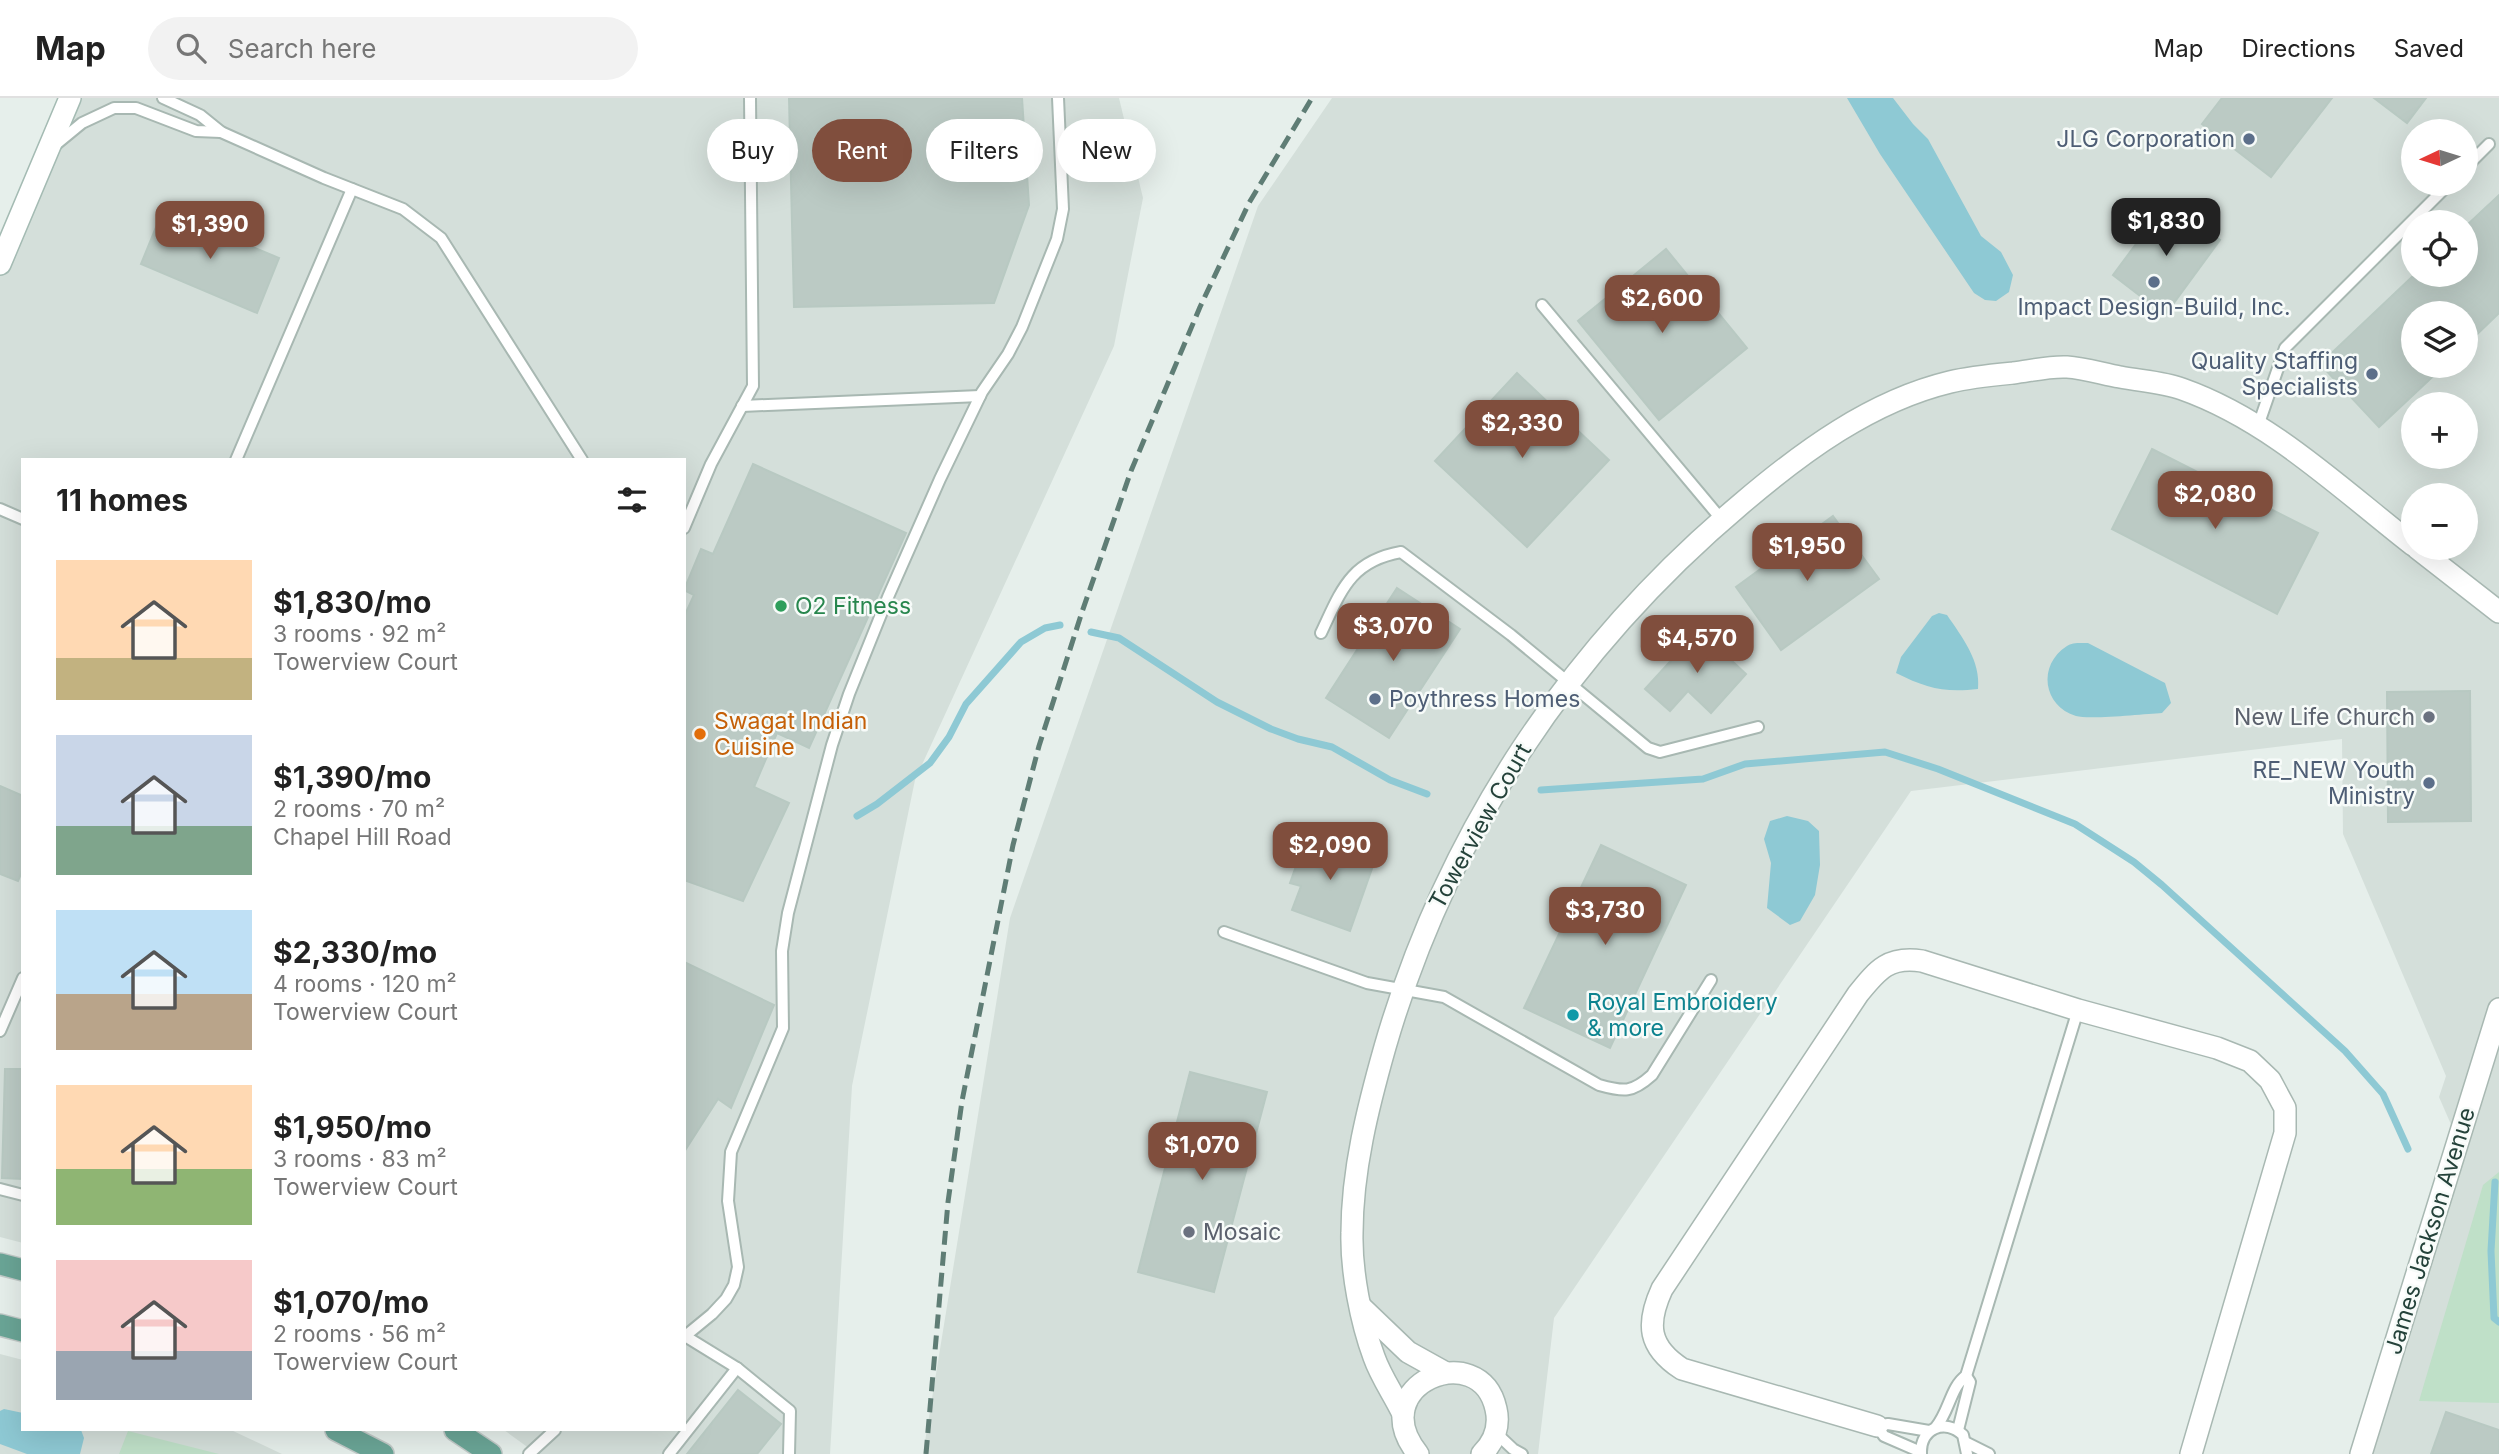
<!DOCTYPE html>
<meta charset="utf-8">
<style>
:root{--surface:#fff;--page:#f2f2f2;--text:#222;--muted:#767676;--line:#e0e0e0;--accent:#804e3d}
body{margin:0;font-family:Inter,sans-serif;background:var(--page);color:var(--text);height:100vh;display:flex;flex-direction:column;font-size:26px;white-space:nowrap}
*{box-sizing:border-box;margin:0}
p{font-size:23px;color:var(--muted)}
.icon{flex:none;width:38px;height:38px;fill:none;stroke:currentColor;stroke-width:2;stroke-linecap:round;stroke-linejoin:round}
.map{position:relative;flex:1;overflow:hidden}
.sheet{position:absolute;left:21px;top:360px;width:665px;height:973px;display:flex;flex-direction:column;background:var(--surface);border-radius:0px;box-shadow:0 7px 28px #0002}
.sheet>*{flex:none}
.guide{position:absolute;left:707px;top:21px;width:665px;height:63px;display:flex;gap:14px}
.needle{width:46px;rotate:266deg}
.fabs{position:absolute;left:2401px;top:21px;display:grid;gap:14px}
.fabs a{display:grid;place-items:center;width:77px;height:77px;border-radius:50%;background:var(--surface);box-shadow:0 7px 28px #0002;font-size:35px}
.price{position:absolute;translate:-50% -60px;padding:0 16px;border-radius:14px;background:var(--accent);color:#fff;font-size:23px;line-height:46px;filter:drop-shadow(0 2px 4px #0008)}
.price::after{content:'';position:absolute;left:50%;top:42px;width:21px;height:16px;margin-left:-10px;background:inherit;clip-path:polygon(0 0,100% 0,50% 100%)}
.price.current{background:#222;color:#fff}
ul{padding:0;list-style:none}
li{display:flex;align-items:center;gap:21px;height:175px;padding:0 35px}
li span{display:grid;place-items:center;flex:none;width:196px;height:140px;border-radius:0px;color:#555}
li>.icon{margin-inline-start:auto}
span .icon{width:84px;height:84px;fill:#fffc;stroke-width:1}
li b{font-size:30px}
h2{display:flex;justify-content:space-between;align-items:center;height:84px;padding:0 35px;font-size:30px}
.tag{padding:0 24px;border-radius:32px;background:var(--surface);box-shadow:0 7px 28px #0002;font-size:24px;line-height:63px}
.tag.current{background:var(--accent);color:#fff}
header{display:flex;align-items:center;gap:42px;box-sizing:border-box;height:98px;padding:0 35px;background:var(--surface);border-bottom:2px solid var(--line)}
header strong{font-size:33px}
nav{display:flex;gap:38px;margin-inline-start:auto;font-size:24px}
.search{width:490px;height:63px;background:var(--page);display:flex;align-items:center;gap:18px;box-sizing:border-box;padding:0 24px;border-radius:38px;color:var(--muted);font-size:26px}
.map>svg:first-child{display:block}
.built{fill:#d4dfda;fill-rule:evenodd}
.green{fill:#bfe0c8}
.water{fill:#8ec9d4}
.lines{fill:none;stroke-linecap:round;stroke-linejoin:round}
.stream{stroke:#8ec9d4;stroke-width:7}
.building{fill:#bbcac4;stroke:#b8c9c2;stroke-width:2}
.service-casing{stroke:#a8b8b2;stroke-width:14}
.minor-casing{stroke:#a8b8b2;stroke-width:24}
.tertiary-casing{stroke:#a8b8b2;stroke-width:24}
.secondary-casing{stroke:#a4bbb3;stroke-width:24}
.primary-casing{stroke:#c2cac8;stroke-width:24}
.service{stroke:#fff;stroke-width:10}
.minor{stroke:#fff;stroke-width:21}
.tertiary{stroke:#fff;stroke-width:21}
.secondary{stroke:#fff;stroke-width:21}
.primary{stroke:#6aa596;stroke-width:21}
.rail{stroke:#5f7d75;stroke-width:5;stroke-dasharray:14 7;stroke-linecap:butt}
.service-dot{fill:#5c6f8a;stroke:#f7fbf9;stroke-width:2.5}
.leisure-dot{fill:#2e9e5b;stroke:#f7fbf9;stroke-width:2.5}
.worship-dot{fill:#6b7280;stroke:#f7fbf9;stroke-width:2.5}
.food-dot{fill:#e8710a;stroke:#f7fbf9;stroke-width:2.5}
.culture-dot{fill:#0f9aa8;stroke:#f7fbf9;stroke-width:2.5}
.labels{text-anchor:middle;stroke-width:5;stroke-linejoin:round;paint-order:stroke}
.service-label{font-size:23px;fill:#4e5e75;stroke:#f7fbf9;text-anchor:end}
.leisure-label{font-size:23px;fill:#27864d;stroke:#f7fbf9;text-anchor:start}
.worship-label{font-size:23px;fill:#5b616d;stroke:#f7fbf9;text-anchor:end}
.food-label{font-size:23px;fill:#c56008;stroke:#f7fbf9;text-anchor:start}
.street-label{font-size:23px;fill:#24423a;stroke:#f7fbf9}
.culture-label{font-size:23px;fill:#0d838f;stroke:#f7fbf9;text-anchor:start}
</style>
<header>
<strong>Map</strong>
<div class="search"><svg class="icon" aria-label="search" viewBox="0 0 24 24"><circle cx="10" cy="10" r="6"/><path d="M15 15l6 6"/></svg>Search here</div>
<nav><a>Map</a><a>Directions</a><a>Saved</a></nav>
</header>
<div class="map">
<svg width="2499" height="1356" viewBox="0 0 2499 1356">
<rect width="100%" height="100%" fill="#e6efeb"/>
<g class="built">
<polygon points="70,0 1119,0 1143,100 1114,248 915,682 852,988 830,1356 537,1356 504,1332 684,1332 684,362 23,362 23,1145 0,1139 0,166"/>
<path d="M 1332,0 L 2499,0 L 2499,1356 L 2368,1356 L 2460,1047 L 2439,999 L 2446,978 L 2343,736 L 2342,641 L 1911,693 L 1554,1220 L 1538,1356 L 923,1356 L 1010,820 L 1258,108 ZM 2413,33 L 2466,33 L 2466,86 L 2413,86 ZM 2413,124 L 2466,124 L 2466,177 L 2413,177 ZM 2413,215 L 2466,215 L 2466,268 L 2413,268 ZM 2413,306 L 2466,306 L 2466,359 L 2413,359 ZM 2413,397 L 2466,397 L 2466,450 L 2413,450 Z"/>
<polygon points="0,1256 23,1262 23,1332 231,1332 282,1356 0,1356"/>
</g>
<g class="green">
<polygon points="2499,1074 2499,1305 2419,1303 2483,1087"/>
<polygon points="128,1333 219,1356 119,1356"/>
</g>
<g class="water">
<polygon points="1847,0 1893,0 1913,26 1928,41 1981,138 2001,154 2013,177 2009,194 1996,203 1985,202 1974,195 1880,56"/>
<path d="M 1939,515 L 1947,517 C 1962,539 1981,563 1978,591 C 1944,595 1926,590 1896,575 L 1901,559 L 1932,518 Z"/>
<path d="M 2088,545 L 2165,585 L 2171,605 L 2162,615 C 2144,616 2089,622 2076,618 C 2043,608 2037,567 2067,548 C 2072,544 2082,545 2088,545 Z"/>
<polygon points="1787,718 1808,723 1819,733 1820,767 1815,797 1800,823 1790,827 1767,810 1771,765 1764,741 1770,723"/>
<polygon points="4,1311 23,1315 23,1332 81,1332 84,1340 80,1356 27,1356 0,1346 0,1313"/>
</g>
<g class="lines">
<g class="stream">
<polyline points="1091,534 1119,540 1217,604 1271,631 1298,641 1332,649 1390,682 1427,696"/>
<polyline points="1541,692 1703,681 1745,666 1885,654 1938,671 2075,726 2134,764 2162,787 2345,953 2383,996 2408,1051"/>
<polyline points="857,718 877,706 930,665 949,639 966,606 1021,544 1045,530 1060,527"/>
<polyline points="2495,1084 2491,1153 2494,1220 2499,1224"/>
</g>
</g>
<g class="building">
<polygon points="789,0 1022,0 1029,107 994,205 794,209"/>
<polygon points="2222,0 2332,0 2271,79 2202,26"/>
<polygon points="2374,0 2426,0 2407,25"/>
<polygon points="2499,97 2499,215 2466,247 2466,215 2413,215 2413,268 2444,268 2379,329 2320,266 2414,177 2466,177 2466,128"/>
<polygon points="2168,103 2220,142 2165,217 2113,177"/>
<polygon points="163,112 279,160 257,215 141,166"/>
<polygon points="1666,151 1747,250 1659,322 1578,223"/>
<polygon points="1517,275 1609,362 1527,449 1435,363"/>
<polygon points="2152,351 2318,435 2277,516 2112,431"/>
<polygon points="753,366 906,435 809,650 777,635 754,689 789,705 743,803 684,782 684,519 694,497 684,492 701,451 713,456"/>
<polygon points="1833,418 1879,481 1781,552 1736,489"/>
<polygon points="1397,490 1460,531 1389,640 1326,600"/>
<polygon points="1699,532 1746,576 1711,615 1688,593 1670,613 1645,591"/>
<polygon points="2470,593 2471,723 2388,724 2387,594"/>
<polygon points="0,688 23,698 23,771 18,783 0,776"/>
<polygon points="1307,737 1375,762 1350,833 1292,812 1301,788 1290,785"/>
<polygon points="1601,747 1686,787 1610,950 1524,910"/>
<polygon points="684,864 774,907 731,1010 718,1001 684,1054"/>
<polygon points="5,971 23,971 23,1081 2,1080"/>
<polygon points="1190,974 1267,994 1214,1194 1138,1174"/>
<polygon points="738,1292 781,1326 757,1356 687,1356"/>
<polygon points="2446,1314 2499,1332 2499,1356 2431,1356"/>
</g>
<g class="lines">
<defs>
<g id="service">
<polyline points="163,0 200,17 221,34 324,80 403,111 441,140 582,362"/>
<polyline points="54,48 82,25 114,10 136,10 196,33 221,34"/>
<polyline points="2466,69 2489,46"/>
<polyline points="1542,207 1722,422"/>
<polyline points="742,308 980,298"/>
<polyline points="2258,328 2285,250 2449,86"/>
<polyline points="236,362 352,91"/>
<polyline points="0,411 23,421"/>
<polyline points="684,430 711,366 753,288 750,0"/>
<path d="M 1321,535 C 1341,493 1350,463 1401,454 L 1511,537 L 1648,650 L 1660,654 L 1758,629"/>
<path d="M 1224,834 L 1367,885 L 1444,899 L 1599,987 C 1624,994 1632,995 1652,977 L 1711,882"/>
<polyline points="0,933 23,880"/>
<polyline points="0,1091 23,1097"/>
<polyline points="685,1238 737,1270 790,1313 789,1356"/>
<polyline points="684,1239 712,1216 726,1201 734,1187 738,1169 728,1103 731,1054 783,930 782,853 788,815 832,647 849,596 888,499 940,381 982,294 1008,256 1022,229 1057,141 1063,111 1058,0"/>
<polyline points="1966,1278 2078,912"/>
<path d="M 1936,1329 C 1949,1314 1951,1288 1966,1278 L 1970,1284 L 1958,1332"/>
<polyline points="1496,1335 1513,1351 1522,1356"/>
<polyline points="1967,1345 1989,1356"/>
<polyline points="1921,1354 1884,1338 1877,1328 1888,1326 1929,1333"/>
<polyline points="529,1356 555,1332"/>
<polyline points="669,1356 737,1270"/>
<path d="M 1921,1356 C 1920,1330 1945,1320 1963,1337 L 1967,1356"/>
</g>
<g id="minor">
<polyline points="2417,450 2499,514"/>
<polyline points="1361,1209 1408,1254 1444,1274"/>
<path d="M 1403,1316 C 1394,1297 1381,1279 1374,1259 C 1361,1224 1351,1173 1352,1135 C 1352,1072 1368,1009 1385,949 C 1447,734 1570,550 1741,406 C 1802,354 1871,303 1950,284 C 1970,279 1992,277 2013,275 C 2030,273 2049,268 2067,269 C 2084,270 2103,276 2120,279 C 2140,283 2163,284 2182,291 C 2270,322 2341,391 2413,447"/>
<path d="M 1877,1328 L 1682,1271 C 1648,1249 1646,1226 1662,1191 L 1858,896 C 1878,871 1889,858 1922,863 L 2078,912 L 2217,950 L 2250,963 L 2270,982 L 2285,1010 L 2285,1035 L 2191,1356"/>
<path d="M 1418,1356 C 1362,1287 1480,1238 1496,1311 C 1500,1328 1494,1344 1482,1356"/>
</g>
<polyline id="tertiary" points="2361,1356 2499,911"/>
<polyline id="secondary" points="0,166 70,0"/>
<g id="primary">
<polyline points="0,1166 23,1172"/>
<polyline points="0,1227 23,1233"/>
<polyline points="336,1332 383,1356"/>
<polyline points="455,1332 491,1356"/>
</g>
</defs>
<use href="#service" class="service-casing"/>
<use href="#minor" class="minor-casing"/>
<use href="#tertiary" class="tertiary-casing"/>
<use href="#secondary" class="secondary-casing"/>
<use href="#primary" class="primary-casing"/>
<use href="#service" class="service"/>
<use href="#minor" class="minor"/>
<use href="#tertiary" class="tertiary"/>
<use href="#secondary" class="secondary"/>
<use href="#primary" class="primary"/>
<polyline class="rail" points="926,1356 948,1104 962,1003 1013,747 1039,648 1082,514 1131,373 1200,209 1249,105 1312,0"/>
</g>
<g class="service-dot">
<circle cx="2249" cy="41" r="7"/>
<circle cx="2154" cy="184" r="7"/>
<circle cx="2372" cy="276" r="7"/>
<circle cx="1375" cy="601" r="7"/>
<circle cx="2429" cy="685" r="7"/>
</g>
<circle class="leisure-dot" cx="781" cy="508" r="7"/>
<g class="worship-dot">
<circle cx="2429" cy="619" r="7"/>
<circle cx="1189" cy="1134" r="7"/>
</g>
<circle class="food-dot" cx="700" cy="636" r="7"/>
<circle class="culture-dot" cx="1573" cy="917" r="7"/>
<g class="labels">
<g class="service-label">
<text x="2235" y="49">JLG Corporation</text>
<text x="2154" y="217" text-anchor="middle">Impact Design-Build, Inc.</text>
<text x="2358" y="271">Quality Staffing<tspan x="2358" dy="26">Specialists</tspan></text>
<text x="1389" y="609" text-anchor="start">Poythress Homes</text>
<text x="2415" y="680">RE_NEW Youth<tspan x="2415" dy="26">Ministry</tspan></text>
</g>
<g class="leisure-label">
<text x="795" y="516">O2 Fitness</text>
</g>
<g class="worship-label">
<text x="2415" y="627">New Life Church</text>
<text x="1203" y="1142" text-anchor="start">Mosaic</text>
</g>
<g class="food-label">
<text x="714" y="631">Swagat Indian<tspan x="714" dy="26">Cuisine</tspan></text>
</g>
<g class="street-label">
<text transform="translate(1480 728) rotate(-61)" y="8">Towerview Court</text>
<text transform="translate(2430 1133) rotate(-73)" y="8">James Jackson Avenue</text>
</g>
<g class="culture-label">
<text x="1587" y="912">Royal Embroidery<tspan x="1587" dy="26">&amp; more</tspan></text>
</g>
</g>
</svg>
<div class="fabs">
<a><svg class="needle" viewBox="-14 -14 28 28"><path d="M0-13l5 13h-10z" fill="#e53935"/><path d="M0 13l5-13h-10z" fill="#767676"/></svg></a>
<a><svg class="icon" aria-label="locate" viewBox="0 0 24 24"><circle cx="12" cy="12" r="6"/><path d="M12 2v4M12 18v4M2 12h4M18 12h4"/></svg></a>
<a><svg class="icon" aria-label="layers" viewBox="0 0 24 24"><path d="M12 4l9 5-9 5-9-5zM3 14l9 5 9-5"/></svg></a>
<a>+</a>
<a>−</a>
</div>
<b class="price current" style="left:2166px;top:160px">$1,830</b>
<b class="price" style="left:210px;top:163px">$1,390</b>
<b class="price" style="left:1662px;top:237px">$2,600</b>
<b class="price" style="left:1522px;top:362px">$2,330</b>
<b class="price" style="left:2215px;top:433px">$2,080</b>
<b class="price" style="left:1807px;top:485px">$1,950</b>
<b class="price" style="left:1393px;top:565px">$3,070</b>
<b class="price" style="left:1697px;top:577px">$4,570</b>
<b class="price" style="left:1330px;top:784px">$2,090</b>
<b class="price" style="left:1605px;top:849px">$3,730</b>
<b class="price" style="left:1202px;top:1084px">$1,070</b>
<div class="guide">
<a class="tag">Buy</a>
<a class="tag current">Rent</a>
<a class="tag">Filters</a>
<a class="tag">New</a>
</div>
<section class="sheet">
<h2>11 homes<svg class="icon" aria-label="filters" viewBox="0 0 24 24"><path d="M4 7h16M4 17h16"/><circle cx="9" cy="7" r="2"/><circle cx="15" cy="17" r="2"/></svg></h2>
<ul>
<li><span style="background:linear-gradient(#ffd9b3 70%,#c2b280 0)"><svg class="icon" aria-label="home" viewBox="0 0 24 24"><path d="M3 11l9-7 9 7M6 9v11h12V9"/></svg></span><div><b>$1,830/mo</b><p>3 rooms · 92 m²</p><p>Towerview Court</p></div></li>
<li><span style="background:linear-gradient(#c9d6e8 65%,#7fa58c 0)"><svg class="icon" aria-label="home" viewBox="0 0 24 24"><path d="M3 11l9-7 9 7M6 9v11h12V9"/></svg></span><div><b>$1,390/mo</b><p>2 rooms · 70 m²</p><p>Chapel Hill Road</p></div></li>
<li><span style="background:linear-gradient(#bfe0f5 60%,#b9a48a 0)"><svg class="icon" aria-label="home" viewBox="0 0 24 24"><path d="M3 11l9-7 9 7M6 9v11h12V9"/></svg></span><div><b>$2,330/mo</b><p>4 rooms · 120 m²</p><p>Towerview Court</p></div></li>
<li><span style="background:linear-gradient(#ffd9b3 60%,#8fb573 0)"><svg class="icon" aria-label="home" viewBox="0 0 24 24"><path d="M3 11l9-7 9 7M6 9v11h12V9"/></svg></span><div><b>$1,950/mo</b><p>3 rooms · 83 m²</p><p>Towerview Court</p></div></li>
<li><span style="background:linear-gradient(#f6c9c9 65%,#9aa5b1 0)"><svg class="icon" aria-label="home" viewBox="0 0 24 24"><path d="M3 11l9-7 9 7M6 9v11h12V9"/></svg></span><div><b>$1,070/mo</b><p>2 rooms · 56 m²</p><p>Towerview Court</p></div></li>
</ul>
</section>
</div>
